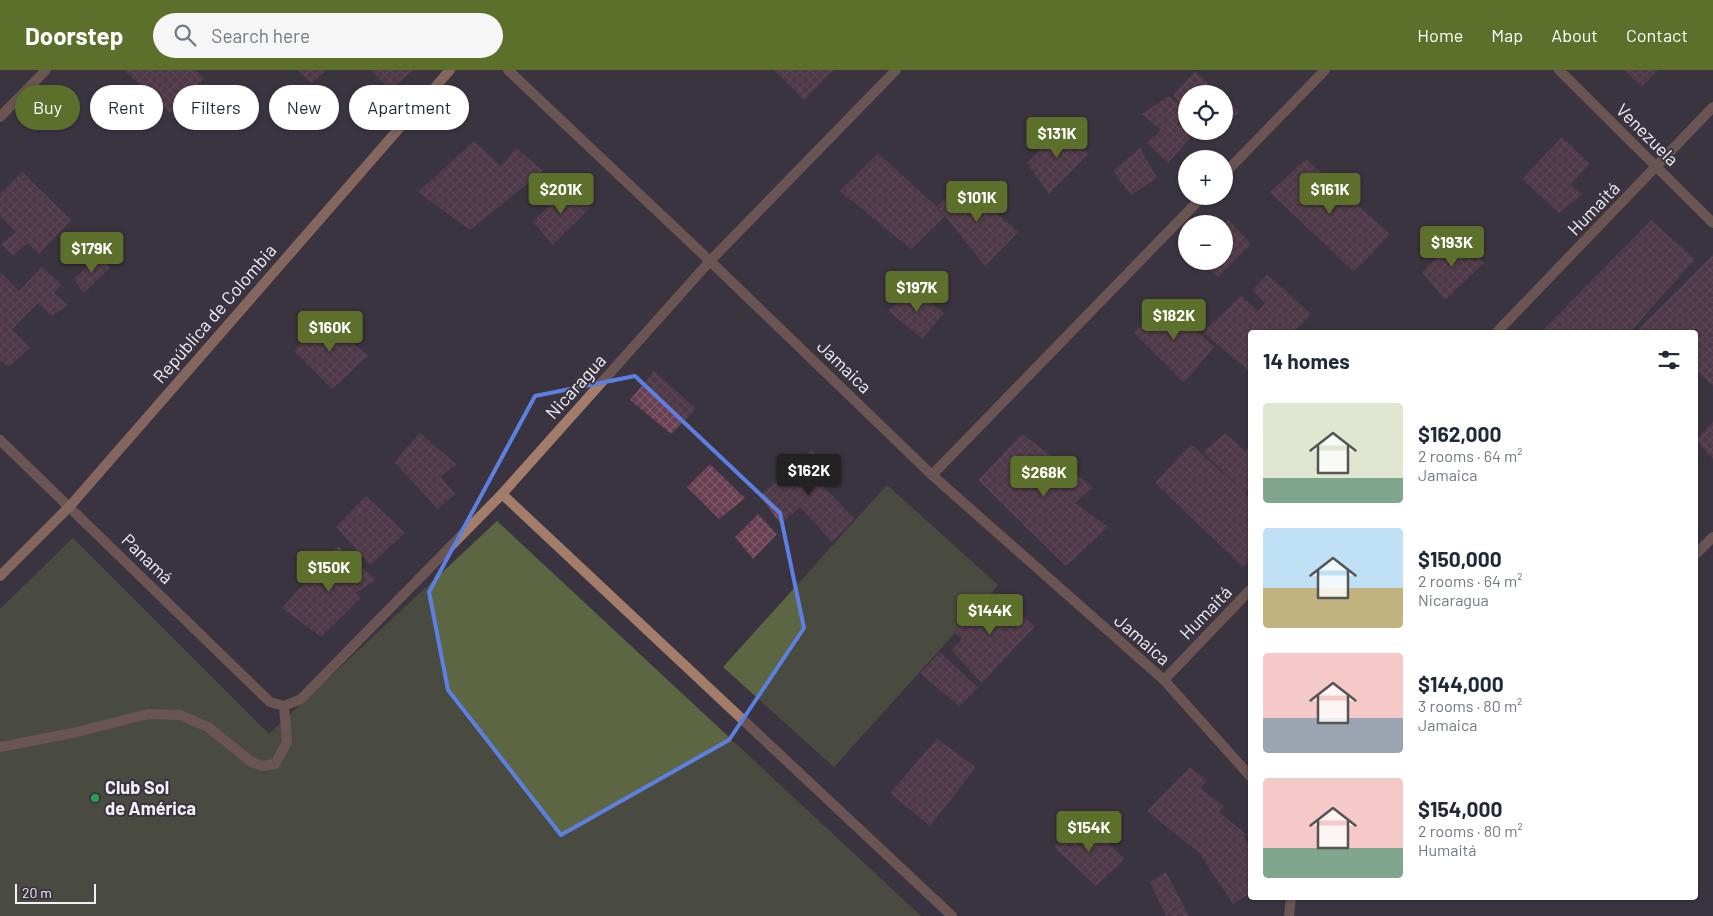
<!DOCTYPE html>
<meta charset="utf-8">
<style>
:root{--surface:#fff;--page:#f6f6f7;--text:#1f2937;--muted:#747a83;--accent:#5d702b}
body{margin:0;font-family:Barlow,sans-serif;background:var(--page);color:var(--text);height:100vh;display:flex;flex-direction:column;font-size:19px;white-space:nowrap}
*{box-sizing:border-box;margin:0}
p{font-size:16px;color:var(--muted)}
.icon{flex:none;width:28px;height:28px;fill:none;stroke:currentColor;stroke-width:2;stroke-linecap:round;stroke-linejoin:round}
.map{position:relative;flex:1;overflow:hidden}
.side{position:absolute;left:1248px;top:260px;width:450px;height:570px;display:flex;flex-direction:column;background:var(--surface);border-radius:5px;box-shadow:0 1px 4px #0004}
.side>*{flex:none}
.top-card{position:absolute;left:15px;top:15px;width:475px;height:45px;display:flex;gap:10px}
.tools{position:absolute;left:1178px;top:15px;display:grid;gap:10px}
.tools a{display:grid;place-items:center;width:55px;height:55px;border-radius:50%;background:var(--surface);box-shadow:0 1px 4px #0004;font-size:25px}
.scale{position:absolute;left:15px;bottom:12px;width:81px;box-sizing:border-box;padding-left:5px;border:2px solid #f4f0f8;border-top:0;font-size:14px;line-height:18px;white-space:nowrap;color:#f4f0f8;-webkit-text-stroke:4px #3a3440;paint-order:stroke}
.price{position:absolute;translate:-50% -42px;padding:0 11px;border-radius:5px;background:var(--accent);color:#fff;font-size:16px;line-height:32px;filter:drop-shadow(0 1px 2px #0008)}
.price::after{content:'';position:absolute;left:50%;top:30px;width:15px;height:11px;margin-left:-8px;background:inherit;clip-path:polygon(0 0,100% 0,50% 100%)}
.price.current{background:#222;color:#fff}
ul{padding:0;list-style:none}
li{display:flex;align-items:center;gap:15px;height:125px;padding:0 15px}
li span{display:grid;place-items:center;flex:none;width:140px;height:100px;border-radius:5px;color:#555}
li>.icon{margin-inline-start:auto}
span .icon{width:60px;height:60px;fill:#fffc;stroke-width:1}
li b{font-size:21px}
h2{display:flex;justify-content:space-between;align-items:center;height:60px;padding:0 15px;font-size:21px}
.pill{padding:0 18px;border-radius:22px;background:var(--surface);box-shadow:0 1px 4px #0004;font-size:18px;line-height:45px}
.pill.current{background:var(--accent);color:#fff}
header{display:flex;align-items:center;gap:30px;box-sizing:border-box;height:70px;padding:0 25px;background:var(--accent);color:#fff}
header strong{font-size:24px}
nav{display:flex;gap:28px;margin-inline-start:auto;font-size:18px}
.search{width:350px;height:45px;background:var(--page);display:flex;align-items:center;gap:12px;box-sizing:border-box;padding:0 18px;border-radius:28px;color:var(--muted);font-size:19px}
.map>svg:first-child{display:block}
.pitch{fill:#5c6643}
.building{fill:url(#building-cross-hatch)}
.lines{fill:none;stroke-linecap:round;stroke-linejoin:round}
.lane{stroke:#a47c6a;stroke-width:10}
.street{stroke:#a47c6a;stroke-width:10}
.secondary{stroke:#e1a385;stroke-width:10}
.marked{fill:none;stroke:#5e7fe2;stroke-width:4;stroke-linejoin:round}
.leisure-dot{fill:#2e9e5b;stroke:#3a3440;stroke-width:2}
.labels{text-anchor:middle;stroke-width:4;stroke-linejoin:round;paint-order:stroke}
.street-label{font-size:18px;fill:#f4f0f8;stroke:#3a3440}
.poi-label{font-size:18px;font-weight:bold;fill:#f4f0f8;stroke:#3a3440;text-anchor:start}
</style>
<header>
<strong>Doorstep</strong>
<div class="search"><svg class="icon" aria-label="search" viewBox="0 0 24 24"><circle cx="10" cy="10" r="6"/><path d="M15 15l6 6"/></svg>Search here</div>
<nav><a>Home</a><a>Map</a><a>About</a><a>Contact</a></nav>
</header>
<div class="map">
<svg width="1713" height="846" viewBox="0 0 1713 846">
<defs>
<pattern id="building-cross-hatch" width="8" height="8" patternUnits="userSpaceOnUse" patternTransform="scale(1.25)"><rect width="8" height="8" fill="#683e51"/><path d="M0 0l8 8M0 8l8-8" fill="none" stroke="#7e5a6b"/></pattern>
</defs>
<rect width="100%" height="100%" fill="#3a3440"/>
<g class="pitch">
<polygon points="887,415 998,515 834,697 723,597"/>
<polygon points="497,451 921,846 0,846 0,539 73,468 269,664"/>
</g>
<g class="building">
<polygon points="124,0 195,0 204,8 170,43"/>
<polygon points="297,0 327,0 312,13"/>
<polygon points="371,0 413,0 390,20"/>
<polygon points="774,0 834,0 804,30"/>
<polygon points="1624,0 1658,0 1642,17"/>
<polygon points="1195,1 1219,24 1186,24 1186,44 1177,53 1192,66 1168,93 1147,73 1161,60 1142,44 1169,26 1183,38 1173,25"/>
<polygon points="1224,28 1239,42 1224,55"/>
<polygon points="1065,55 1088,84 1049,124 1027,93"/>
<polygon points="1562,67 1590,94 1570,115 1583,124 1559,143 1522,109"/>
<polygon points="474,71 501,96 516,78 543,101 470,160 418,122"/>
<polygon points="1140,78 1157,108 1131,125 1113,101"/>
<polygon points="878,83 936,136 944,147 911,179 840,121"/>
<polygon points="1306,89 1390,164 1354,202 1270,122"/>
<polygon points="22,102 71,150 39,184 27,173 13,186 1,174 16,162 0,146 0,124"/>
<polygon points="962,112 1018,162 985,196 937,136"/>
<polygon points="567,117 591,137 553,175 533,152"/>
<polygon points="1228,149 1251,174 1218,207 1200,191 1224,191 1224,154"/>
<polygon points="1651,150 1695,189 1630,262 1541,262"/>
<polygon points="1458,167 1484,193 1445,230 1422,202"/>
<polygon points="98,185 110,198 84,223 74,209"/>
<polygon points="1713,185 1713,316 1695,299 1695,262 1636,262"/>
<polygon points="42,197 62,215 54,223 68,235 52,246 38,233 12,259 30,278 8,297 0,290 0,201 19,221"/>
<polygon points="1267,204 1311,244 1294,262 1250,262 1250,302 1203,262 1241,226 1258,241 1265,233 1252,220"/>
<polygon points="911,218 944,243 922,269 889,241"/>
<polygon points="1163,229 1214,277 1184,313 1134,263"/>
<polygon points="324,247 368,286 332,319 294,281"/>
<polygon points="654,301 696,339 671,364 630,330"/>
<polygon points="1713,352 1713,389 1696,370"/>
<polygon points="420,363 456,394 441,407 455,424 438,439 394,392"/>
<polygon points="1225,363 1245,381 1250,375 1250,417 1245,423 1203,382"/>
<polygon points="1022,364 1093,417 1075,433 1108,457 1066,496 978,410"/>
<polygon points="1191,374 1250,428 1250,490 1243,497 1155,413"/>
<polygon points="811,380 839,407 824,417 855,449 832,472 800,437 781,454 760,426"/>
<polygon points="710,394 745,428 719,449 687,417"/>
<polygon points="366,426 405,463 370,495 336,457"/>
<polygon points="758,444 777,464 753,489 735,467"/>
<polygon points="338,476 376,510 356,523 361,528 321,567 282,538"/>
<polygon points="992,522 1035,556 982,613 951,580 962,569 953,562"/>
<polygon points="940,582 978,618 959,636 920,603"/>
<polygon points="937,669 976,697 930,756 890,723"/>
<polygon points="1190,697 1207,711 1200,718 1224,736 1219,742 1246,764 1243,765 1250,776 1250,823 1233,834 1201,786 1202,785 1147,741"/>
<polygon points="1083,749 1125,789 1096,816 1054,777"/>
<polygon points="1166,802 1189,846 1166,846 1150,812"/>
</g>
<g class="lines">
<g class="lane">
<polyline points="1695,485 1713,467"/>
<polyline points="0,677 73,663 148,644 180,645 208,657 250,691 262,696 275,694 287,672 284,636"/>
</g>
<g class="street">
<polyline points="508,0 710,191 932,405 1164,610 1250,706"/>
<polyline points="1559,0 1713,153"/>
<polyline points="0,47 46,0"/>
<polyline points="1224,104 1325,0"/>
<polyline points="1497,262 1713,37"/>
<polyline points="0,370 270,632 284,636 301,629 502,424 710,191 896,0"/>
<polyline points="932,405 1203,126"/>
<polyline points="502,424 952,846"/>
<polyline points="1164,610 1250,520"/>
<polyline points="1289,846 1291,828"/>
</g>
<polyline class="secondary" points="0,506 70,436 450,0"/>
</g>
<path d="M0 0H1713V846H0ZM 635,306 L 780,443 L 804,558 L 729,670 L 561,765 L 448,620 L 429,522 L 535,326 Z" fill="#3a3440" fill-opacity=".55" fill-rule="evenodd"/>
<path class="marked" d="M 635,306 L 780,443 L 804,558 L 729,670 L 561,765 L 448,620 L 429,522 L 535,326 Z"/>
<circle class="leisure-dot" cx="95" cy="728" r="5"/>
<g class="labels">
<g class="street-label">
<text transform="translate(1647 65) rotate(45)" y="6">Venezuela</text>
<text transform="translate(1594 139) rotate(-46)" y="6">Humaitá</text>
<text transform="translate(215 244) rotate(-49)" y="6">República de Colombia</text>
<text transform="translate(844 297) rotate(44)" y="6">Jamaica</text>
<text transform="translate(576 317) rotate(-48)" y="6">Nicaragua</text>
<text transform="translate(147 489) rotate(44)" y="6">Panamá</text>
<text transform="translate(1206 543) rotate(-46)" y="6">Humaitá</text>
<text transform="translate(1142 570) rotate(41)" y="6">Jamaica</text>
</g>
<g class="poi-label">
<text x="105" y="724">Club Sol<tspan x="105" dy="21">de América</tspan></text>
</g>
</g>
</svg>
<div class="tools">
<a><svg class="icon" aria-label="locate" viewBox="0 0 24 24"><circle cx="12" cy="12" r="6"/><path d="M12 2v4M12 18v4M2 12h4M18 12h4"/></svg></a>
<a>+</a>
<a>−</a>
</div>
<div class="scale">20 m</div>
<b class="price" style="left:1057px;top:89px">$131K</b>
<b class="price" style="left:561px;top:145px">$201K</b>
<b class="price" style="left:1330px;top:145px">$161K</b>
<b class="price" style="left:977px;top:153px">$101K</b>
<b class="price" style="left:1452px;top:198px">$193K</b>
<b class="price" style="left:92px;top:204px">$179K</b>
<b class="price" style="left:917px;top:243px">$197K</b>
<b class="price" style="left:1174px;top:271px">$182K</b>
<b class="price" style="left:330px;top:283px">$160K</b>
<b class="price current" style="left:809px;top:426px">$162K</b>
<b class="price" style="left:1044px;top:428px">$268K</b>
<b class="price" style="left:329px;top:523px">$150K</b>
<b class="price" style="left:990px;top:566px">$144K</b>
<b class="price" style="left:1089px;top:783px">$154K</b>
<div class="top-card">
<a class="pill current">Buy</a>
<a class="pill">Rent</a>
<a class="pill">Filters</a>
<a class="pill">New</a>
<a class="pill">Apartment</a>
</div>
<section class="side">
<h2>14 homes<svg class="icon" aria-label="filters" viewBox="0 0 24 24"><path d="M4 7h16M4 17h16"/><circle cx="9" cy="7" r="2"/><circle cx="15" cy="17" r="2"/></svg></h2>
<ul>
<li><span style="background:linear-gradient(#dfe7d0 75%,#7fa58c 0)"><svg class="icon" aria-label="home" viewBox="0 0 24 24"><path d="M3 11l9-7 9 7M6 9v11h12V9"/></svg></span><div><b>$162,000</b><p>2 rooms · 64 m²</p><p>Jamaica</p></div></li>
<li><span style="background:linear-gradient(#bfe0f5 60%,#c2b280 0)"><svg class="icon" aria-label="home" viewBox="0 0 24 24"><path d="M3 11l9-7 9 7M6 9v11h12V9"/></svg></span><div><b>$150,000</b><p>2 rooms · 64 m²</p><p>Nicaragua</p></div></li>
<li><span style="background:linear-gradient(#f6c9c9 65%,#9aa5b1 0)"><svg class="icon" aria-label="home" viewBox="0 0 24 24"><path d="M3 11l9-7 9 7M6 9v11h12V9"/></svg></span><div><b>$144,000</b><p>3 rooms · 80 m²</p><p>Jamaica</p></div></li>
<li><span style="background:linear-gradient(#f6c9c9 70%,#7fa58c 0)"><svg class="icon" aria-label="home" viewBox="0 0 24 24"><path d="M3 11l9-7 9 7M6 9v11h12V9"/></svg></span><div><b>$154,000</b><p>2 rooms · 80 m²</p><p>Humaitá</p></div></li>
</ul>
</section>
</div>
